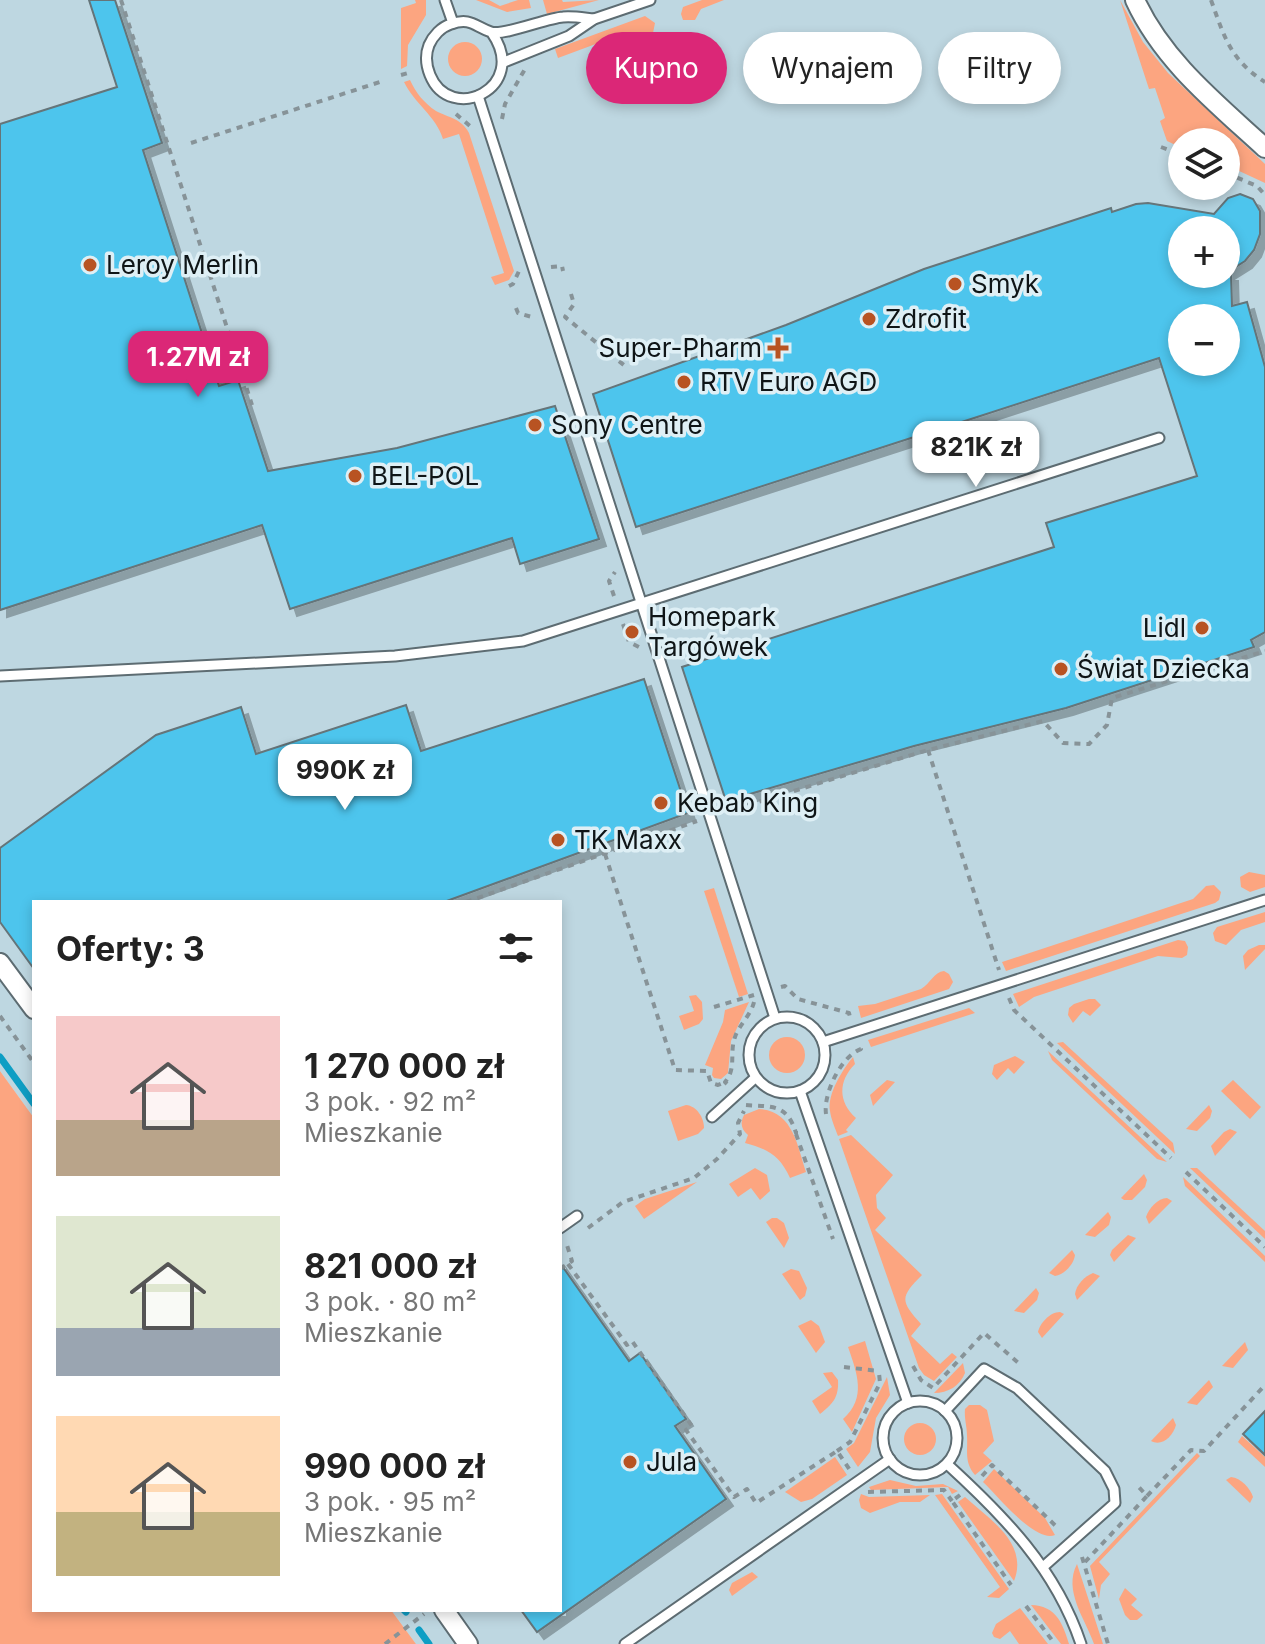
<!DOCTYPE html>
<html lang="pl">
<meta charset="utf-8">
<style>
:root{--surface:#fff;--page:#f2f2f2;--text:#222;--muted:#767676;--accent:#db2777}
body{margin:0;font-family:Inter,sans-serif;background:var(--page);color:var(--text);height:100vh;display:flex;flex-direction:column;font-size:30px;white-space:nowrap}
*{box-sizing:border-box;margin:0}
p{font-size:26px;color:var(--muted)}
.icon{flex:none;width:44px;height:44px;fill:none;stroke:currentColor;stroke-width:2;stroke-linecap:round;stroke-linejoin:round}
.map{position:relative;flex:1;overflow:hidden}
.panel{position:absolute;left:32px;top:900px;width:530px;height:712px;display:flex;flex-direction:column;background:var(--surface);border-radius:0px;box-shadow:0 4px 12px #0003}
.panel>*{flex:none}
.top-card{position:absolute;left:586px;top:32px;width:558px;height:72px;display:flex;gap:16px}
.controls{position:absolute;left:1168px;top:128px;display:grid;gap:16px}
.controls a{display:grid;place-items:center;width:72px;height:72px;border-radius:50%;background:var(--surface);box-shadow:0 4px 12px #0003;font-size:40px}
.price{position:absolute;translate:-50% -68px;padding:0 18px;border-radius:16px;background:#fff;color:#222;font-size:26px;line-height:52px;filter:drop-shadow(0 2px 4px #0008)}
.price::after{content:'';position:absolute;left:50%;top:48px;width:24px;height:18px;margin-left:-12px;background:inherit;clip-path:polygon(0 0,100% 0,50% 100%)}
.price.active{background:var(--accent);color:#fff}
ul{padding:0;list-style:none}
li{display:flex;align-items:center;gap:24px;height:200px;padding:0 24px}
li span{display:grid;place-items:center;flex:none;width:224px;height:160px;border-radius:0px;color:#555}
li>.icon{margin-inline-start:auto}
span .icon{width:96px;height:96px;fill:#fffc;stroke-width:1}
li b{font-size:34px}
h2{display:flex;justify-content:space-between;align-items:center;height:96px;padding:0 24px;font-size:34px}
.tag{padding:0 28px;border-radius:36px;background:var(--surface);box-shadow:0 4px 12px #0003;font-size:28px;line-height:72px}
.tag.active{background:var(--accent);color:#fff}
.map>svg:first-child{display:block}
.built{fill:#bed7e1;fill-rule:evenodd}
.green{fill:#fca580}
.lines{fill:none;stroke-linecap:round;stroke-linejoin:round}
.stream{stroke:#0e9ec4;stroke-width:7}
.building{fill:#4dc5ed;stroke:#657479;stroke-width:2;fill-rule:evenodd;filter:url(#shadow)}
.lane-casing{stroke:#5d6c72;stroke-width:13}
.street-casing{stroke:#5d6c72;stroke-width:22}
.path{stroke:#879398;stroke-width:4;stroke-dasharray:6 6;stroke-linecap:butt}
.lane{stroke:#fff;stroke-width:9}
.street{stroke:#fff;stroke-width:18}
.poi-dot{fill:#b85322;stroke:#deeff5;stroke-width:3}
.labels{text-anchor:middle;stroke-width:7;stroke-linejoin:round;paint-order:stroke}
.poi-label{font-size:26px;fill:#0f1517;stroke:#deeff5;text-anchor:start}
</style>
<div class="map">
<svg width="1265" height="1644" viewBox="0 0 1265 1644">
<defs>
<filter id="shadow"><feDropShadow dx="7" dy="7" stdDeviation="0" flood-color="#0004"/></filter>
</defs>
<rect width="100%" height="100%" fill="#d1e2e8"/>
<path class="built" d="M 0,0 L 1265,0 L 1265,1644 L 416,1644 L 391,1610 L 560,1610 L 560,902 L 34,902 L 34,1118 L 0,1071 ZM 1182,142 L 1226,142 L 1226,186 L 1182,186 ZM 1182,230 L 1226,230 L 1226,274 L 1182,274 ZM 1182,318 L 1226,318 L 1226,362 L 1182,362 Z"/>
<g class="green">
<polygon points="415,0 426,0 426,15 408,45 407,66 401,69 401,8 416,3"/>
<polygon points="476,0 489,0 500,6 518,0 529,0 531,8 507,12"/>
<polygon points="543,0 562,0 563,2 599,0 547,14"/>
<polygon points="702,0 724,0 701,9 695,20 683,20 681,14 683,7"/>
<polygon points="1120,0 1143,42 1168,73 1265,164 1265,183 1237,170 1238,165 1226,160 1226,142 1182,142 1182,148 1167,141 1160,121 1165,118 1155,88 1149,89"/>
<polygon points="645,16 655,23 653,33 649,35 628,32 558,58 555,49"/>
<circle cx="465" cy="59" r="17"/>
<path d="M 410,80 C 416,93 424,103 436,111 C 449,118 461,118 469,133 L 514,271 L 509,280 L 495,285 L 491,277 L 504,273 L 459,134 L 443,139 C 436,116 414,103 404,82 Z"/>
<polygon points="1249,872 1265,875 1265,887 1250,892 1241,887 1240,877"/>
<polygon points="1214,885 1221,892 1219,900 1215,903 1006,971 1002,962 1193,899 1206,886"/>
<polygon points="714,888 748,994 739,997 704,891"/>
<polygon points="1265,912 1265,922 1241,930 1226,945 1215,941 1213,933 1217,927"/>
<polygon points="1178,940 1185,941 1188,947 1187,955 1182,958 1158,956 1034,997 1019,1007 1013,994"/>
<polygon points="1259,945 1265,945 1265,949 1245,970 1243,956 1248,950"/>
<path d="M 944,971 L 949,974 L 953,982 L 949,989 L 861,1018 L 858,1006 L 875,1004 L 921,989 C 930,984 934,972 944,971 Z"/>
<polygon points="696,995 702,1002 703,1019 699,1024 684,1030 679,1016 694,1011 689,996"/>
<polygon points="1089,999 1095,999 1101,1005 1090,1016 1083,1011 1073,1023 1068,1015 1069,1008 1074,1004"/>
<polygon points="749,1002 731,1041 728,1073 721,1079 714,1078 712,1075 713,1068 705,1065 723,1022 725,1010"/>
<polygon points="969,1008 975,1013 871,1047 868,1040"/>
<circle cx="787" cy="1055" r="18"/>
<polygon points="1063,1042 1173,1143 1175,1154 1057,1043"/>
<polygon points="1048,1051 1167,1162 1157,1159 1052,1060"/>
<polygon points="1015,1056 1025,1062 1014,1074 1008,1068 997,1080 992,1074 994,1065"/>
<path d="M 853,1057 L 855,1064 C 838,1081 838,1102 856,1118 L 846,1130 L 848,1132 L 838,1136 C 835,1128 831,1119 830,1111 C 827,1094 843,1069 853,1057 Z"/>
<polygon points="0,1071 34,1118 34,1610 391,1610 416,1644 0,1644"/>
<polygon points="887,1080 895,1082 873,1106 870,1095"/>
<polygon points="1233,1080 1261,1107 1250,1119 1221,1091"/>
<path d="M 686,1105 C 697,1106 704,1118 704,1128 L 698,1134 L 678,1141 L 668,1111 Z"/>
<polygon points="1209,1105 1212,1111 1210,1118 1197,1131 1186,1129"/>
<path d="M 759,1109 C 793,1111 797,1145 806,1172 L 790,1178 C 780,1156 768,1149 745,1143 L 748,1135 C 741,1129 740,1123 744,1115 Z"/>
<polygon points="1230,1129 1237,1132 1215,1156 1211,1146 1224,1132"/>
<path d="M 851,1135 L 893,1175 L 876,1195 L 877,1208 L 886,1218 L 875,1230 L 922,1275 C 900,1297 900,1301 921,1324 L 911,1336 L 940,1364 L 952,1353 L 957,1357 L 934,1381 L 924,1375 L 919,1368 L 839,1139 Z"/>
<polygon points="755,1168 767,1175 770,1191 760,1200 751,1188 738,1197 729,1184"/>
<polygon points="1197,1168 1265,1231 1265,1239 1190,1168"/>
<polygon points="1144,1174 1147,1180 1145,1187 1132,1200 1124,1200 1121,1198"/>
<polygon points="1183,1177 1265,1256 1265,1262 1185,1186"/>
<polygon points="697,1182 644,1219 635,1206 645,1199"/>
<path d="M 1167,1198 L 1172,1201 L 1149,1224 L 1146,1217 C 1149,1208 1158,1198 1167,1198 Z"/>
<polygon points="1108,1212 1111,1217 1109,1225 1095,1237 1085,1235"/>
<polygon points="772,1218 777,1218 784,1223 789,1238 784,1248 766,1222"/>
<polygon points="1128,1235 1136,1238 1114,1262 1110,1255 1112,1250"/>
<path d="M 1072,1250 L 1075,1255 C 1074,1264 1064,1275 1055,1276 L 1049,1273 Z"/>
<polygon points="791,1269 799,1271 807,1288 805,1296 800,1300 782,1274"/>
<path d="M 1093,1273 L 1100,1276 L 1077,1300 L 1075,1294 C 1076,1285 1085,1276 1093,1273 Z"/>
<polygon points="1036,1288 1039,1293 1037,1300 1024,1313 1014,1311"/>
<path d="M 1060,1312 L 1064,1314 L 1042,1338 L 1038,1332 C 1040,1323 1050,1312 1060,1312 Z"/>
<polygon points="811,1320 819,1326 825,1342 816,1353 798,1326"/>
<path d="M 865,1341 L 876,1379 L 852,1432 L 843,1419 C 867,1398 857,1373 848,1347 Z"/>
<polygon points="1245,1342 1248,1350 1233,1368 1222,1366"/>
<path d="M 963,1363 L 965,1373 C 960,1386 948,1393 934,1393 Z"/>
<path d="M 832,1372 L 838,1380 C 839,1397 833,1404 820,1414 L 812,1401 L 832,1387 L 823,1373 Z"/>
<polygon points="887,1377 890,1395 876,1418 870,1452 858,1467 846,1449 854,1443"/>
<polygon points="1209,1380 1213,1387 1197,1405 1187,1403"/>
<path d="M 969,1405 L 980,1405 L 987,1410 L 994,1441 L 983,1453 L 992,1461 L 975,1475 C 964,1462 968,1451 967,1436 C 967,1426 964,1418 965,1409 Z"/>
<path d="M 1173,1418 L 1176,1425 C 1173,1436 1162,1447 1151,1441 Z"/>
<circle cx="920" cy="1439" r="16"/>
<polygon points="1242,1436 1265,1457 1265,1467 1238,1442"/>
<polygon points="1197,1453 1200,1456 1099,1562 1110,1574 1101,1585 1099,1599 1090,1566"/>
<polygon points="835,1457 847,1475 812,1499 801,1502 785,1492"/>
<path d="M 994,1469 L 1045,1518 L 1055,1535 C 1035,1543 998,1496 983,1482 Z"/>
<path d="M 1231,1477 C 1241,1478 1250,1488 1253,1497 L 1250,1503 L 1226,1480 Z"/>
<polygon points="890,1480 916,1486 943,1484 958,1491 952,1494 948,1487 871,1490 869,1487"/>
<polygon points="861,1494 869,1497 930,1495 920,1502 900,1502 870,1513 861,1508 859,1500"/>
<polygon points="942,1494 1009,1589 999,1598 987,1597 1000,1587 935,1495"/>
<path d="M 965,1497 C 989,1519 1029,1543 1014,1581 L 958,1502 Z"/>
<path d="M 1077,1564 L 1103,1644 L 1094,1644 C 1085,1618 1063,1591 1077,1564 Z"/>
<polygon points="752,1572 758,1577 732,1596 729,1590 732,1583"/>
<polygon points="1125,1588 1137,1599 1131,1605 1143,1615 1137,1620 1130,1620 1125,1615 1119,1599"/>
<path d="M 1031,1605 C 1056,1606 1062,1622 1069,1644 L 1061,1644 Z"/>
<polygon points="1020,1608 1048,1644 1019,1644 1010,1631 1000,1639 994,1637 992,1633 996,1624"/>
</g>
<g class="lines">
<g class="stream">
<polyline points="0,1057 34,1104"/>
<polyline points="404,1610 406,1612"/>
<polyline points="419,1630 429,1644"/>
</g>
</g>
<g class="building">
<polygon points="89,0 115,0 162,143 143,150 219,386 238,380 268,471 397,448 555,406 599,539 520,564 512,538 290,609 262,525 0,610 0,124 117,87"/>
<path d="M 1240,194 L 1253,199 L 1260,211 L 1260,234 L 1254,250 L 1245,261 L 1226,273 L 1226,230 L 1182,230 L 1182,274 L 1231,274 L 1232,306 L 1247,302 L 1265,367 L 1265,632 L 1251,640 L 1254,647 L 1066,708 L 914,746 L 726,801 L 682,667 L 1054,547 L 1046,523 L 1197,476 L 1159,358 L 934,431 L 937,441 L 917,448 L 914,437 L 636,527 L 593,394 L 786,325 L 924,269 L 1111,208 L 1112,212 L 1136,204 L 1148,203 L 1214,214 L 1228,198 ZM 1182,318 L 1226,318 L 1226,362 L 1182,362 Z"/>
<polygon points="644,679 688,813 444,902 34,902 34,969 0,922 0,848 156,735 241,707 256,754 406,705 421,751"/>
<polygon points="560,1263 629,1361 640,1353 686,1419 675,1426 726,1499 537,1632 521,1610 560,1610"/>
<polygon points="1265,1411 1265,1455 1243,1434"/>
</g>
<g class="lines">
<defs>
<g id="lane">
<polyline points="445,0 453,23"/>
<path d="M 492,33 C 530,88 450,125 430,75 C 426,65 425,55 429,45 C 433,36 441,27 451,24 C 471,17 475,27 491,32 C 504,36 547,18 563,17 C 573,16 584,18 594,19"/>
<polyline points="504,62 569,36 594,19 650,0"/>
<polyline points="478,96 775,1018"/>
<polyline points="0,676 395,656 523,641 1159,438"/>
<circle cx="787" cy="1055" r="38"/>
<polyline points="823,1042 1265,900"/>
<polyline points="800,1091 908,1403"/>
<polyline points="712,1117 755,1078"/>
<polyline points="560,1228 577,1216"/>
<circle cx="920" cy="1438" r="37"/>
<polyline points="945,1411 984,1369 1017,1388 1105,1471 1114,1489 1115,1503 1043,1567"/>
<path d="M 947,1464 C 1004,1516 1056,1569 1081,1644"/>
<polyline points="625,1644 890,1459"/>
</g>
<g id="street">
<path d="M 1135,0 C 1163,61 1216,103 1265,148"/>
<polyline points="0,963 34,1009"/>
<polyline points="444,1610 468,1644"/>
</g>
</defs>
<use href="#lane" class="lane-casing"/>
<use href="#street" class="street-casing"/>
<g class="path">
<polyline points="121,0 252,405"/>
<path d="M 1211,0 C 1224,36 1230,60 1265,82"/>
<polyline points="401,75 412,72"/>
<polyline points="456,114 470,126"/>
<polyline points="502,119 505,104 525,69"/>
<polyline points="191,143 383,81"/>
<polyline points="1161,147 1182,155"/>
<polyline points="1226,173 1257,186 1265,195"/>
<polyline points="551,267 562,266 563,271"/>
<polyline points="509,286 513,284 519,271"/>
<polyline points="571,294 574,304 565,317 625,366"/>
<polyline points="516,308 518,313 532,317"/>
<polyline points="614,596 609,581 615,572"/>
<polyline points="623,624 629,642 639,647"/>
<polyline points="928,750 999,970"/>
<polyline points="725,812 928,750 1043,721 1063,743 1089,744 1107,725 1112,698 1265,651"/>
<polyline points="605,854 675,1070 707,1071 711,1083 718,1085 725,1082"/>
<polyline points="466,902 697,821"/>
<polyline points="781,987 785,986 798,999 849,1013 850,1017"/>
<polyline points="1009,998 1014,1010 1171,1158"/>
<polyline points="714,1007 754,995"/>
<polyline points="0,1016 34,1063"/>
<path d="M 727,1084 L 725,1082 C 737,1068 729,1054 735,1037 C 739,1025 751,1015 754,1002"/>
<path d="M 746,1105 C 771,1107 787,1103 796,1133 L 798,1133"/>
<path d="M 826,1114 C 823,1094 841,1056 861,1049 L 859,1044"/>
<polyline points="796,1134 833,1239"/>
<polyline points="1186,1172 1265,1247"/>
<polyline points="588,1228 623,1202 694,1178 717,1159 740,1134 738,1123 744,1111"/>
<polyline points="568,1264 627,1345 632,1341 692,1426 686,1430 734,1497 747,1489 756,1503 837,1451 850,1470"/>
<polyline points="560,1269 572,1261 566,1242"/>
<polyline points="913,1366 921,1380 933,1388 984,1333 1022,1366"/>
<polyline points="844,1367 879,1371"/>
<polyline points="837,1451 850,1442 880,1383 879,1373"/>
<polyline points="982,1476 992,1465 1059,1529"/>
<polyline points="868,1492 944,1490 952,1501"/>
<polyline points="960,1495 952,1501 1011,1585"/>
<polyline points="1147,1496 1191,1450 1204,1451 1265,1385"/>
<polyline points="1082,1557 1108,1644"/>
<polyline points="1085,1562 1147,1496 1136,1484"/>
<polyline points="1026,1606 1055,1644"/>
<polyline points="385,1644 424,1614"/>
</g>
<use href="#lane" class="lane"/>
<use href="#street" class="street"/>
</g>
<g class="poi-dot">
<circle cx="90" cy="265" r="8"/>
<circle cx="955" cy="284" r="8"/>
<circle cx="869" cy="319" r="8"/>
<path d="M774 336h8v8h8v8h-8v8h-8v-8h-8v-8h8z"/>
<circle cx="684" cy="382" r="8"/>
<circle cx="535" cy="425" r="8"/>
<circle cx="355" cy="476" r="8"/>
<circle cx="1202" cy="628" r="8"/>
<circle cx="632" cy="632" r="8"/>
<circle cx="1061" cy="669" r="8"/>
<circle cx="661" cy="803" r="8"/>
<circle cx="558" cy="840" r="8"/>
<circle cx="630" cy="1462" r="8"/>
</g>
<g class="labels">
<g class="poi-label">
<text x="106" y="274">Leroy Merlin</text>
<text x="971" y="293">Smyk</text>
<text x="885" y="328">Zdrofit</text>
<text x="762" y="357" text-anchor="end">Super-Pharm</text>
<text x="700" y="391">RTV Euro AGD</text>
<text x="551" y="434">Sony Centre</text>
<text x="371" y="485">BEL-POL</text>
<text x="648" y="626">Homepark<tspan x="648" dy="30">Targówek</tspan></text>
<text x="1186" y="637" text-anchor="end">Lidl</text>
<text x="1077" y="678">Świat Dziecka</text>
<text x="677" y="812">Kebab King</text>
<text x="574" y="849">TK Maxx</text>
<text x="646" y="1471">Jula</text>
</g>
</g>
</svg>
<div class="controls">
<a><svg class="icon" aria-label="layers" viewBox="0 0 24 24"><path d="M12 4l9 5-9 5-9-5zM3 14l9 5 9-5"/></svg></a>
<a>+</a>
<a>−</a>
</div>
<b class="price active" style="left:198px;top:399px">1.27M zł</b>
<b class="price" style="left:976px;top:489px">821K zł</b>
<b class="price" style="left:345px;top:812px">990K zł</b>
<div class="top-card">
<a class="tag active">Kupno</a>
<a class="tag">Wynajem</a>
<a class="tag">Filtry</a>
</div>
<section class="panel">
<h2>Oferty: 3<svg class="icon" aria-label="filters" viewBox="0 0 24 24"><path d="M4 7h16M4 17h16"/><circle cx="9" cy="7" r="2"/><circle cx="15" cy="17" r="2"/></svg></h2>
<ul>
<li><span style="background:linear-gradient(#f6c9c9 65%,#b9a48a 0)"><svg class="icon" aria-label="home" viewBox="0 0 24 24"><path d="M3 11l9-7 9 7M6 9v11h12V9"/></svg></span><div><b>1 270 000 zł</b><p>3 pok. · 92 m²</p><p>Mieszkanie</p></div></li>
<li><span style="background:linear-gradient(#dfe7d0 70%,#9aa5b1 0)"><svg class="icon" aria-label="home" viewBox="0 0 24 24"><path d="M3 11l9-7 9 7M6 9v11h12V9"/></svg></span><div><b>821 000 zł</b><p>3 pok. · 80 m²</p><p>Mieszkanie</p></div></li>
<li><span style="background:linear-gradient(#ffd9b3 60%,#c2b280 0)"><svg class="icon" aria-label="home" viewBox="0 0 24 24"><path d="M3 11l9-7 9 7M6 9v11h12V9"/></svg></span><div><b>990 000 zł</b><p>3 pok. · 95 m²</p><p>Mieszkanie</p></div></li>
</ul>
</section>
</div>
